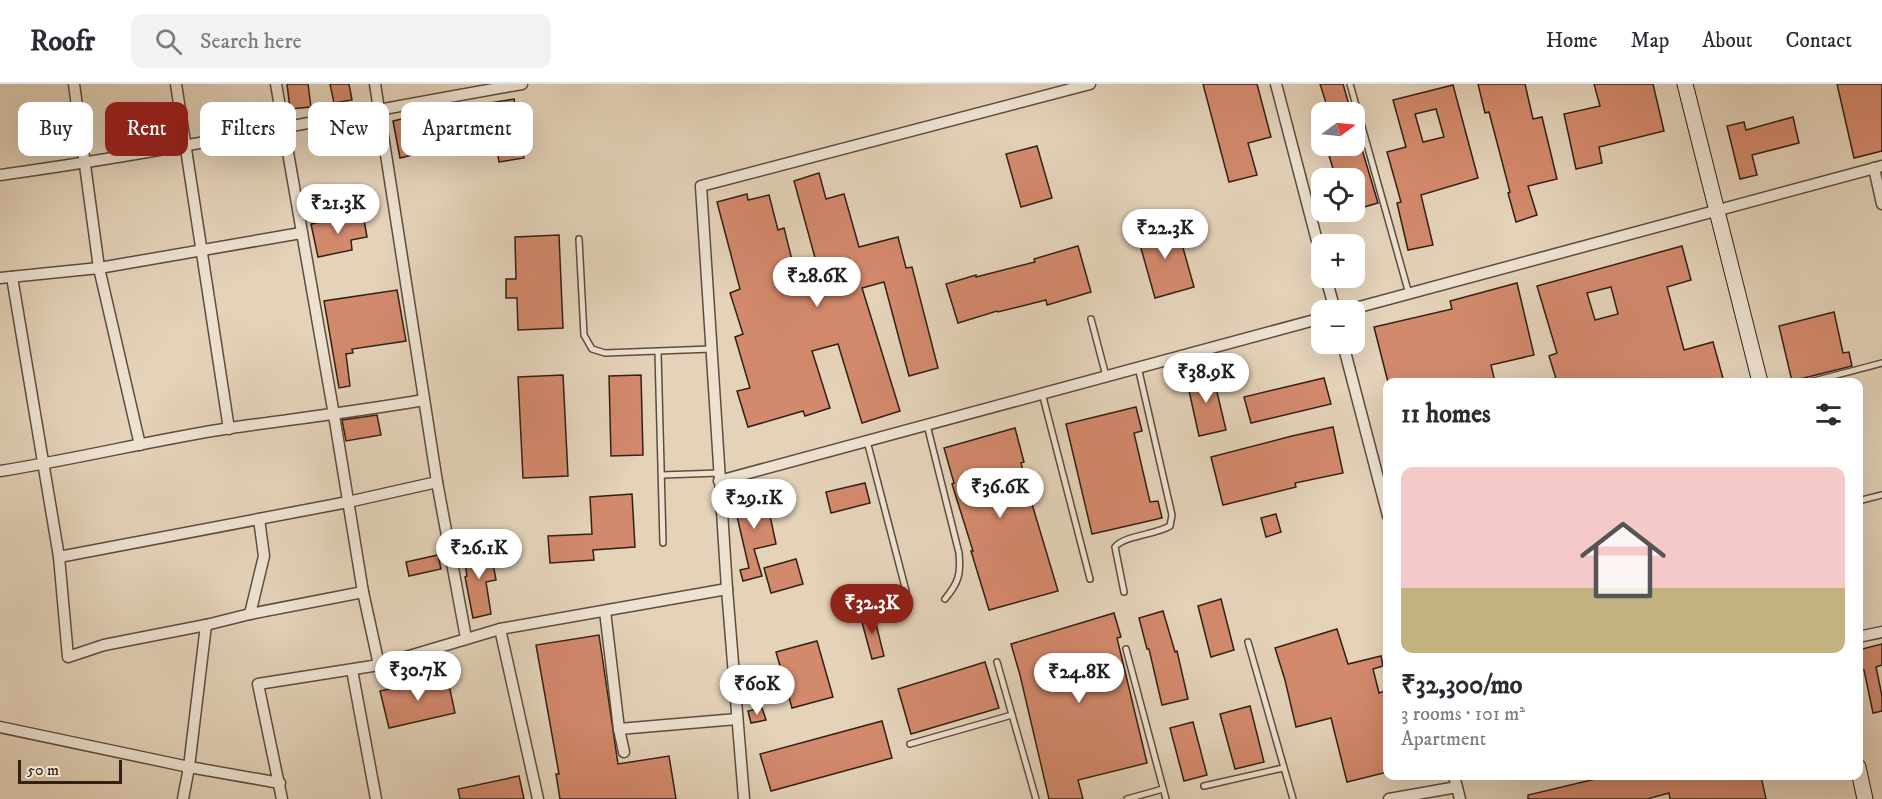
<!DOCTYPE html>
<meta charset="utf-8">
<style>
:root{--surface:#fff;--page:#f2f2f3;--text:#2b2b33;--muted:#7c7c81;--line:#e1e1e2;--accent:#8f2418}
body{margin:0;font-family:"IM FELL DW Pica",serif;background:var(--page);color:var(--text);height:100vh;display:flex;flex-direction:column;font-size:22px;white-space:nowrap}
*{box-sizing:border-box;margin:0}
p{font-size:20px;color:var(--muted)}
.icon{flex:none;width:33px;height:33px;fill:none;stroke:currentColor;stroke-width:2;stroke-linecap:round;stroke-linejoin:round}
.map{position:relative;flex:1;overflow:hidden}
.sheet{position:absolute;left:1383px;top:294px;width:480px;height:402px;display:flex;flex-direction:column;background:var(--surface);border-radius:12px;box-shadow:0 6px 24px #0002}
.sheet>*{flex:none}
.hud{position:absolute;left:18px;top:18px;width:570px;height:54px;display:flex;gap:12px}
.needle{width:39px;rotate:75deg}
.fabs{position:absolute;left:1311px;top:18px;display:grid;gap:12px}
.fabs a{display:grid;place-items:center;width:54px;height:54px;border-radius:12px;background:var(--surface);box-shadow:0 6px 24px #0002;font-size:30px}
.scale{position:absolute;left:18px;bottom:15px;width:104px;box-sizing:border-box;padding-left:6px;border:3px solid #322113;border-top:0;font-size:16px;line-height:21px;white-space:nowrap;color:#322113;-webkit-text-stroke:4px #ede2d2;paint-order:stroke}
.price{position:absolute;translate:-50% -51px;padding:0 14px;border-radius:21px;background:#fff;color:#222;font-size:20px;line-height:39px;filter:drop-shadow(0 2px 3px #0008)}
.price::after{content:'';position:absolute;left:50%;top:36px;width:18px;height:14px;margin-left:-9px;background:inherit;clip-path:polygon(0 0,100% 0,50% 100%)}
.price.selected{background:var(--accent);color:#fff}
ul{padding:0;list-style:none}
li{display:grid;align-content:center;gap:12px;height:318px;padding:0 18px}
li span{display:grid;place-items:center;height:186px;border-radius:12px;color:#555}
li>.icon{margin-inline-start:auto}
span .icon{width:108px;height:108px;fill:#fffc;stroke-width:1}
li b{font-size:26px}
h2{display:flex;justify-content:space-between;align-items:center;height:72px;padding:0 18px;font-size:26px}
.pill{padding:0 21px;border-radius:12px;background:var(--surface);box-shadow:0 6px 24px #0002;font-size:21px;line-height:54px}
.pill.selected{background:var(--accent);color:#fff}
header{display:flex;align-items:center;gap:36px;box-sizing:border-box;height:84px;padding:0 30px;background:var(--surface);border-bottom:2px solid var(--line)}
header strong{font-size:28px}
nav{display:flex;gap:33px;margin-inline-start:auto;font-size:21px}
.search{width:420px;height:54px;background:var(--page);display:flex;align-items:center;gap:15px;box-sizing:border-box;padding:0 21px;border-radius:12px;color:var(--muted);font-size:22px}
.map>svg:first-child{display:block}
.building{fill:#d3896c;stroke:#322113;stroke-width:1.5;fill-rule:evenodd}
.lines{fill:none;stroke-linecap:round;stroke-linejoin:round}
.lane-casing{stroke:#5e4d3c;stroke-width:8}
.street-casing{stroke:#5e4d3c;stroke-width:13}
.secondary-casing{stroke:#322113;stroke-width:17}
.lane{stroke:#ede2d2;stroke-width:5}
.street{stroke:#ede2d2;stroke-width:10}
.secondary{stroke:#ede2d2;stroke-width:15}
</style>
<header>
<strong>Roofr</strong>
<div class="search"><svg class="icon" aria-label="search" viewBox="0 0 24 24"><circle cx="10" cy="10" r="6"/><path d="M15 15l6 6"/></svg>Search here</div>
<nav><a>Home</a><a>Map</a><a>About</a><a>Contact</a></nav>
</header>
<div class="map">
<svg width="1882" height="715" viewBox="0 0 1882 715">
<rect width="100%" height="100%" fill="#e4d2b9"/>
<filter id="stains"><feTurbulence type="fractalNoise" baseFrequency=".00333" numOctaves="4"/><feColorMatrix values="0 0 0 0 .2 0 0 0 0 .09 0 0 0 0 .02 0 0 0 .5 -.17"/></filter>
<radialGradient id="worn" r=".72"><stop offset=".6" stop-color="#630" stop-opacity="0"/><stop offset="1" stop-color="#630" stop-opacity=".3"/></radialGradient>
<g class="building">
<polygon points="287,0 308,0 311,23 290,25"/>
<polygon points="330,0 349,0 352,16 334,19"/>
<polygon points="1203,0 1257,0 1271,53 1248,59 1257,91 1229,98"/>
<polygon points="1320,0 1343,0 1351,28 1329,28"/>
<polygon points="1478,0 1525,0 1533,35 1542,33 1557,95 1528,102 1537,131 1516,138 1508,109 1510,108 1489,28 1485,29"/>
<polygon points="1594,0 1653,0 1664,47 1599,63 1602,79 1576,85 1564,30 1600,22"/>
<polygon points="1837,0 1882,0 1882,67 1854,74"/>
<path d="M 1453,1 L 1478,94 L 1421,111 L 1433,161 L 1408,166 L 1397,119 L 1401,118 L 1387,68 L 1406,63 L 1393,16 ZM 1436,25 L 1444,53 L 1423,58 L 1415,30 Z"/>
<polygon points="514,15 524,74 499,78 489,19"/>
<polygon points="414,32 421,69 400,74 393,37"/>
<polygon points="1793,33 1799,59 1752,71 1757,91 1740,95 1727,42 1744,38 1746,46"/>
<polygon points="1037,62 1052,114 1021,123 1006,70"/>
<polygon points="1326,62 1361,62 1378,119 1354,126 1354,94 1336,94"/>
<polygon points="819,89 826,115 844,110 859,163 898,153 906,184 912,183 938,284 909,292 884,198 862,204 900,327 862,339 838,260 812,267 830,324 805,332 803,327 748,343 737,307 750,304 735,253 743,250 730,209 740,205 717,118 747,110 748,116 769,111 778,146 784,144 795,188 817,181 794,97"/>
<polygon points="363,130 367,153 351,156 352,166 318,173 311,140"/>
<polygon points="1176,139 1194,203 1155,214 1137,150"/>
<polygon points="559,151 563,244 518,246 517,214 506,214 506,195 516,195 515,153"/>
<polygon points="1078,162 1091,208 1047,221 1046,216 998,228 997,227 958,239 946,200 976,191 976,193 1035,178 1034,175"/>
<path d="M 1682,162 L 1691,196 L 1667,203 L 1684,266 L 1713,258 L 1724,298 L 1557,298 L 1549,272 L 1557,269 L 1537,202 ZM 1611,203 L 1618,230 L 1595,236 L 1587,209 Z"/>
<polygon points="1517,199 1534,271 1491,281 1495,298 1388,298 1374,243 1452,225 1450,217"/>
<polygon points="397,206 406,257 352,265 353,269 346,270 350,302 339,304 324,217"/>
<polygon points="1834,228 1843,269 1849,268 1852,282 1792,297 1779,242"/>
<polygon points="1212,287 1226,346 1199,352 1186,293"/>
<polygon points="563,291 568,392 523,394 518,293"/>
<polygon points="641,291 643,371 611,372 609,292"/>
<polygon points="1324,294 1331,320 1251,339 1244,313"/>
<polygon points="1136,323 1142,347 1134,349 1150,418 1158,417 1162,434 1092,450 1066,340"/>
<polygon points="377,331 381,351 346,357 342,336"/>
<polygon points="1333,343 1343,389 1295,399 1296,403 1223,421 1211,373 1292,352"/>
<polygon points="1015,344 1024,378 1021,379 1026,400 1058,507 989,526 971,467 973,467 952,400 954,399 944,364"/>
<polygon points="865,399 870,419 831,429 826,408"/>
<polygon points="765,408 776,460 754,465 762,492 743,497 740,486 749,484 733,415"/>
<polygon points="632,410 635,463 593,466 594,476 550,479 548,452 592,450 590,413"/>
<polygon points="1276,430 1281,448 1266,453 1261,434"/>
<polygon points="490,463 496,496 486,498 491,530 473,534 465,493 467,492 463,468"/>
<polygon points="438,471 441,485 409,492 406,478"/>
<polygon points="796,475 803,500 771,509 764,484"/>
<polygon points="1221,515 1234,566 1211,573 1198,522"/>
<polygon points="1163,527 1175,568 1177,567 1188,615 1162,621 1149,565 1147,565 1139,534"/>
<polygon points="873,528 884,572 872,575 860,531"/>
<polygon points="1114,529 1121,553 1117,554 1147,679 1078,696 1083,715 1049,715 1020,591 1011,560"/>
<polygon points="1337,545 1348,580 1381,572 1383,582 1373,585 1379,609 1388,606 1388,688 1347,698 1331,634 1296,643 1285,596 1275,564"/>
<polygon points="599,551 618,680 669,672 676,715 560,715 556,690 559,690 536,561"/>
<polygon points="817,557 833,613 792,624 776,568"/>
<polygon points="1882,560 1882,581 1876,583 1882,612 1882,627 1873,629 1864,586 1862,586 1858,572 1858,566"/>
<polygon points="985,578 999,624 911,650 898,605"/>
<polygon points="447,592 455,629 389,644 380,607"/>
<polygon points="1250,622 1264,678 1235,685 1220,630"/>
<polygon points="762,624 766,636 751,639 748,627"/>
<polygon points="882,637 892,674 771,707 760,670"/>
<polygon points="1193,638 1207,691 1184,697 1170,644"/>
<polygon points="519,692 524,715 460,715 458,705"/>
<polygon points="1608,692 1761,692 1766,715 1670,715 1669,709 1647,715 1528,715 1528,711"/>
</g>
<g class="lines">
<defs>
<g id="lane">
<polyline points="1350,0 1409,210"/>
<polyline points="579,155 584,251 592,265 605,269 711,265"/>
<polyline points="1091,235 1106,292"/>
<polyline points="658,268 663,459"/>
<polyline points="1810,298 1882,279"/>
<polyline points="1042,309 1090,495"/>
<path d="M 927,341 L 959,469 C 961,490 959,498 945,515"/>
<polyline points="867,357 906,507"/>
<polyline points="662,391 719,389"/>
<polyline points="1858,417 1882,411"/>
<path d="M 1124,508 L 1115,463 C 1125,451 1155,451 1170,442 L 1172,431 L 1138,283"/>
<polyline points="1248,558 1293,715"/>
<polyline points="1126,565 1166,715"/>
<polyline points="997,578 1036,715"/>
<polyline points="910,660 1012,631"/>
<polyline points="1204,702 1283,684"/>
<polyline points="1127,715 1163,705"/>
</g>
<g id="street">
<polyline points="74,0 99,184 140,361"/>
<polyline points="176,0 229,345"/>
<polyline points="276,0 334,331 363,508 379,581"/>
<polyline points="375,0 437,398 466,554"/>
<polyline points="1276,0 1322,176"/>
<polyline points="1874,84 1882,120"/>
<path d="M 0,91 C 175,67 348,30 522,0"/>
<polyline points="12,193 59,473 68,573 104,561 206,541 250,530 363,508"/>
<polyline points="0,194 99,184 301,149"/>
<polyline points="1326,194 1335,226"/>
<polyline points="1348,226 1882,82"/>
<polyline points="1343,260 1388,432"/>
<path d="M 0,387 C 77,375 153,356 230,344 C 294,335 360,327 424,316"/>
<polyline points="719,397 1322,234"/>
<polyline points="59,473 348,418 437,398"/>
<polyline points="605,527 619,645 624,668"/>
<polyline points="250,530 264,472 259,435"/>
<polyline points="500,545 538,715"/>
<polyline points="1858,553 1882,548"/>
<polyline points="352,586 376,715"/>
<polyline points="0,643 189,683 280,699"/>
<polyline points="619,645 737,635"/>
<polyline points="1454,692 1460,715"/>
<polyline points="183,715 189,683 206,541"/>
<polyline points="282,715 258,600 379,581 500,545 727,505"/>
<polyline points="744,715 727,505 701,102 1090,0"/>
<polyline points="1389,715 1457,703"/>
</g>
<g id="secondary">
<polyline points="1685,0 1760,298"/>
<polyline points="1858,683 1865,715"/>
</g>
</defs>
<use href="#lane" class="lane-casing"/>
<use href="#street" class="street-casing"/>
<use href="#secondary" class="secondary-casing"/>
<use href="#lane" class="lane"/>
<use href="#street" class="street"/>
<use href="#secondary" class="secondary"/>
</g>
<rect width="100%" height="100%" filter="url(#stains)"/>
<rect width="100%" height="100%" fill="url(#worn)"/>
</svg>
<div class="fabs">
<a><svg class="needle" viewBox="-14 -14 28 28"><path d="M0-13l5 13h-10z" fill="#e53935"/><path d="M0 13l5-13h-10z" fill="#7c7c81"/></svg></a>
<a><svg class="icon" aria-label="locate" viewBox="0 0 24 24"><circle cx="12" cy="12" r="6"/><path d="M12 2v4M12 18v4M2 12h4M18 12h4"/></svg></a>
<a>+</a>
<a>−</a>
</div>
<div class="scale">50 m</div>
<b class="price" style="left:338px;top:151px">₹21.3K</b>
<b class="price" style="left:1165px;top:176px">₹22.3K</b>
<b class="price" style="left:817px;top:224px">₹28.6K</b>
<b class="price" style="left:1206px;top:320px">₹38.9K</b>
<b class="price" style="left:1000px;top:435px">₹36.6K</b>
<b class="price" style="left:754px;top:446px">₹29.1K</b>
<b class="price" style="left:479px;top:496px">₹26.1K</b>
<b class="price selected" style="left:872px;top:551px">₹32.3K</b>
<b class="price" style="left:418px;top:618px">₹30.7K</b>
<b class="price" style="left:1079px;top:620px">₹24.8K</b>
<b class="price" style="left:757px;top:632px">₹60K</b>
<div class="hud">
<a class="pill">Buy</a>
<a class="pill selected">Rent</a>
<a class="pill">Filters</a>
<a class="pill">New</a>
<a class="pill">Apartment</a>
</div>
<section class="sheet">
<h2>11 homes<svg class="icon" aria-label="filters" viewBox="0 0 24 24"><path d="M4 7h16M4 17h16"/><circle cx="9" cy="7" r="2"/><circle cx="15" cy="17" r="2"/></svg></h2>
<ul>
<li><span style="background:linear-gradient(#f6c9c9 65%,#c2b280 0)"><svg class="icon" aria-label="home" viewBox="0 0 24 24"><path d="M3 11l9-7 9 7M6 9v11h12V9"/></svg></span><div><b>₹32,300/mo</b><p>3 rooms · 101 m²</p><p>Apartment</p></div></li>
</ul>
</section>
</div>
